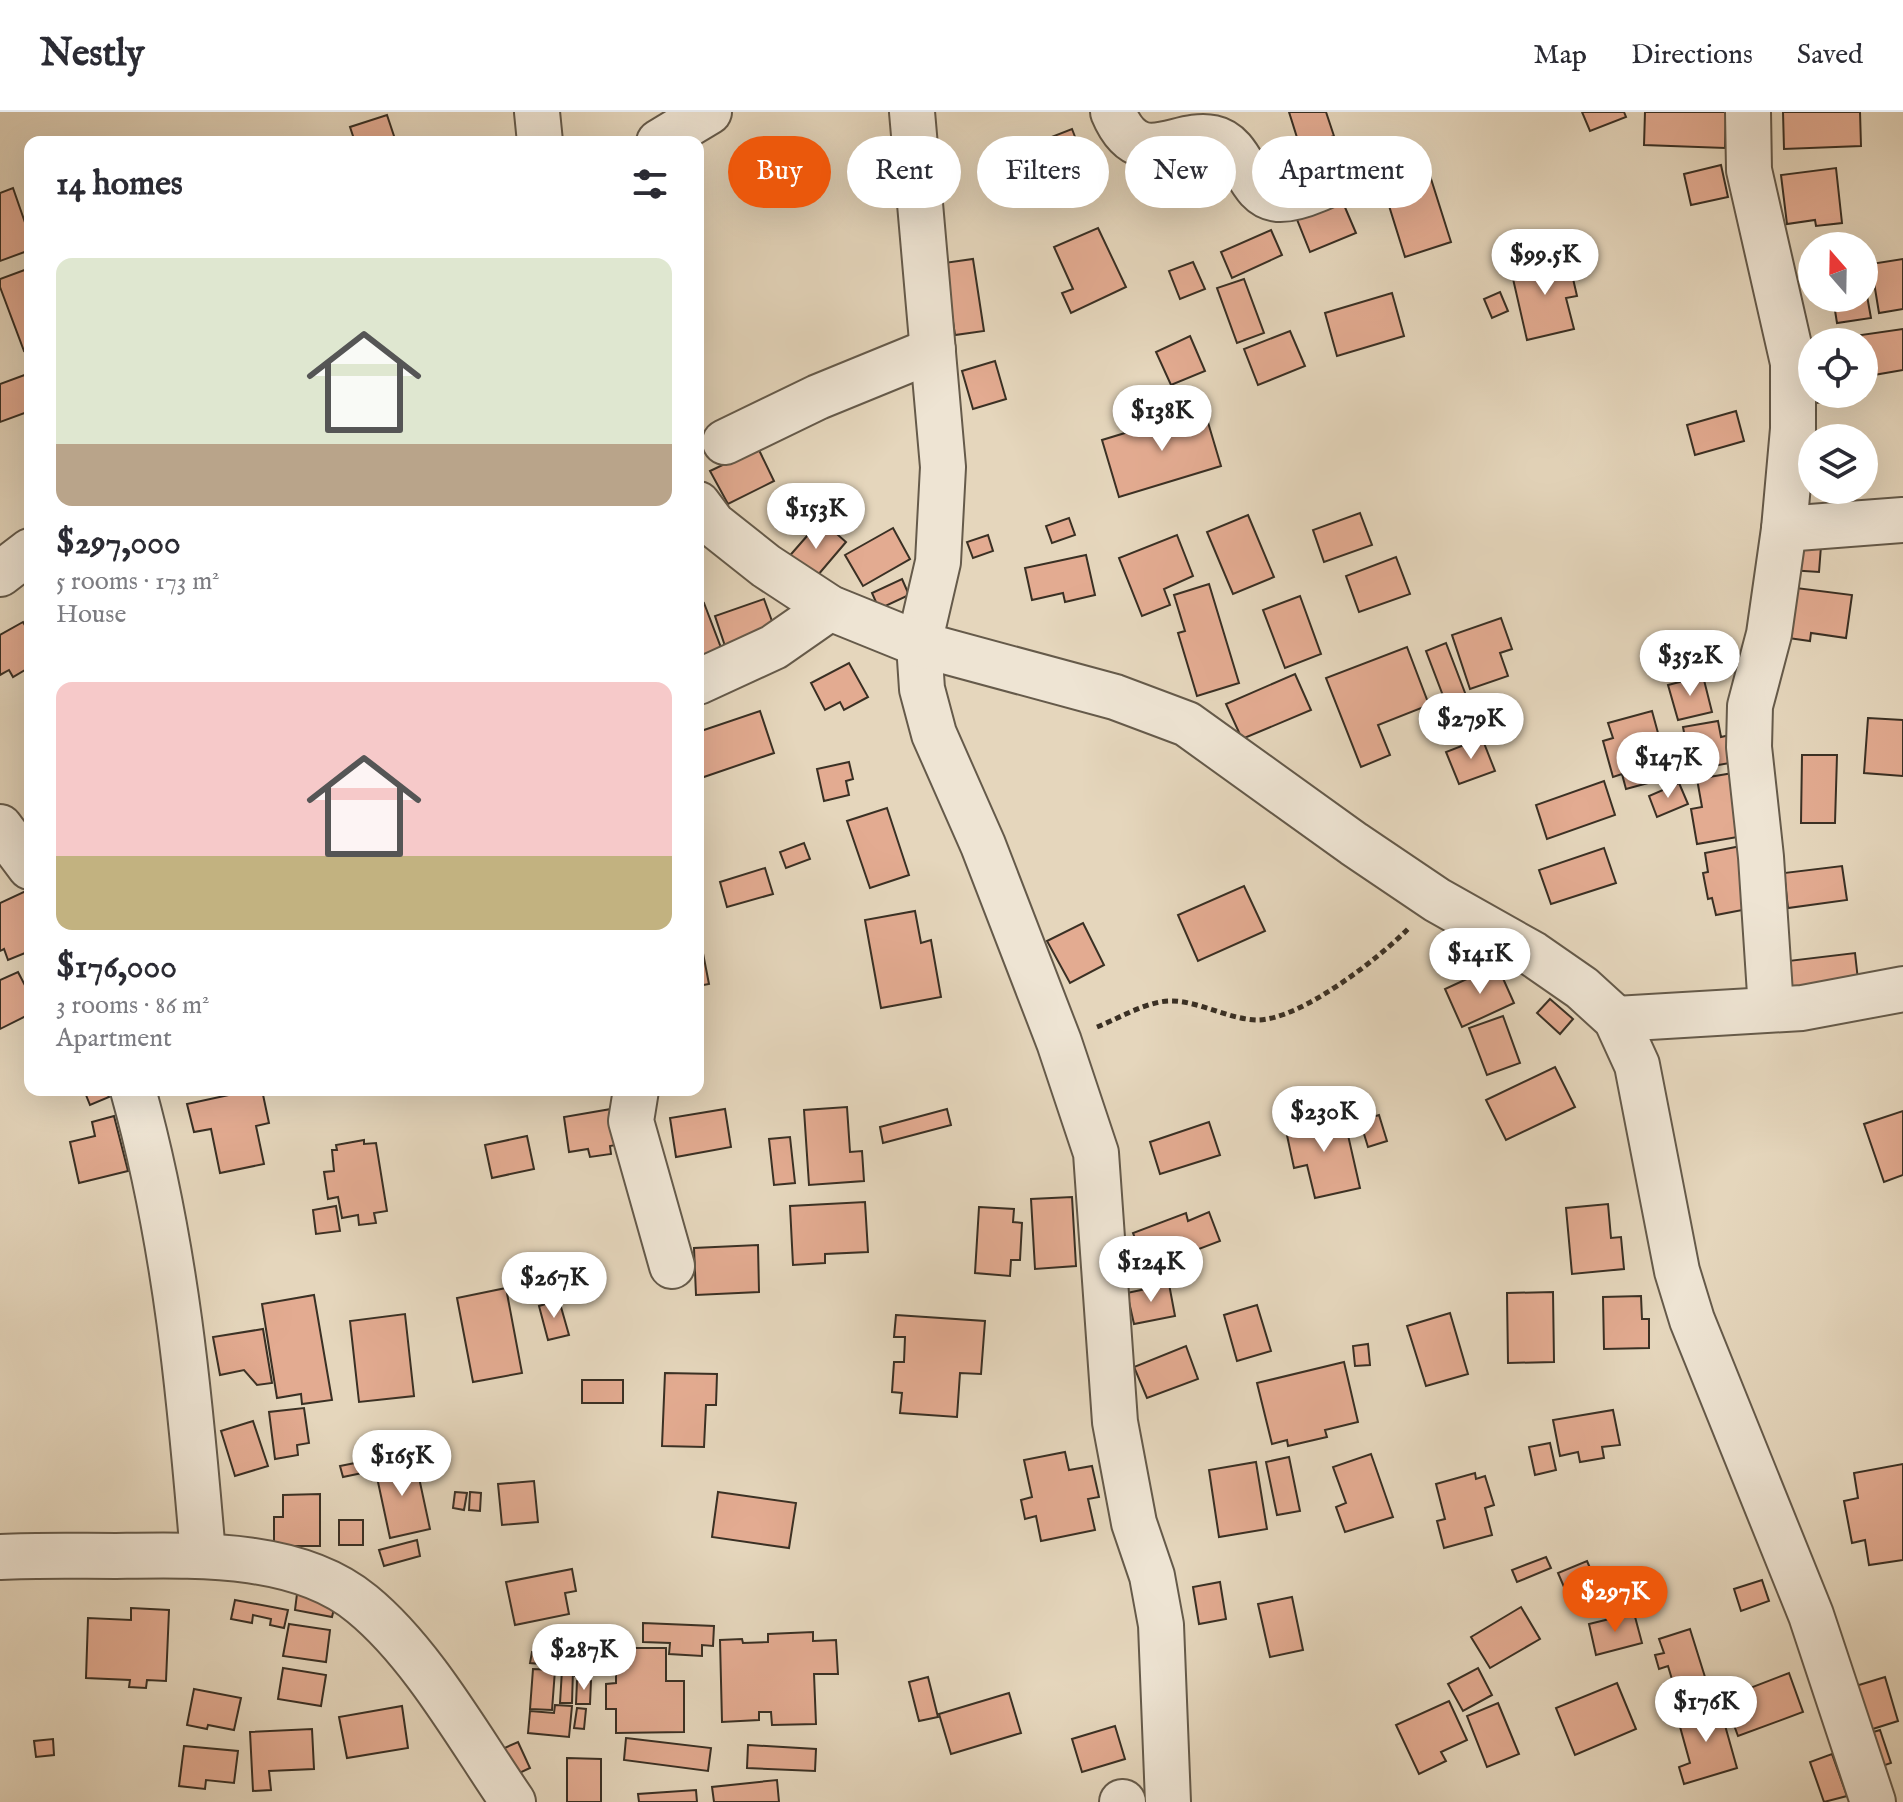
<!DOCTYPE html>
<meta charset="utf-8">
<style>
:root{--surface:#fff;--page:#f7f7f7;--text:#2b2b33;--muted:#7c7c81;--line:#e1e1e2;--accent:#ea580c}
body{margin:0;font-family:"IM FELL English",serif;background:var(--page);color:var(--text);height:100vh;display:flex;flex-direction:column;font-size:30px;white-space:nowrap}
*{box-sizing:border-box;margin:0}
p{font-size:26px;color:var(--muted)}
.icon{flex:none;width:44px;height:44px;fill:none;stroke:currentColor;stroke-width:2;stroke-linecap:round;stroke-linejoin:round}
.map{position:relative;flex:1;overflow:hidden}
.panel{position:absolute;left:24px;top:24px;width:680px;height:960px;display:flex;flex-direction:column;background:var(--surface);border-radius:16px;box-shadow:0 8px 32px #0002}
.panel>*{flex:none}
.guide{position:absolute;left:728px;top:24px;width:760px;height:72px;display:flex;gap:16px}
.needle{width:52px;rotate:340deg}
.buttons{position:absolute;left:1798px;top:120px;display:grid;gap:16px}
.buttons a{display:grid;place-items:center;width:80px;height:80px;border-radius:50%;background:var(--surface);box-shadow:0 8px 32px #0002;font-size:40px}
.price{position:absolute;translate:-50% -68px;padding:0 18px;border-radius:28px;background:#fff;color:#222;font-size:26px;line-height:52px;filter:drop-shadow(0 2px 4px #0008)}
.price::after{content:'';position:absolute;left:50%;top:48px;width:24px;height:18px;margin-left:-12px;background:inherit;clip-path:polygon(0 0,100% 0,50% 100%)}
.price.selected{background:var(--accent);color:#fff}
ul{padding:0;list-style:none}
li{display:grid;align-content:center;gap:16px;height:424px;padding:0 32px}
li span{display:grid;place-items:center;height:248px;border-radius:16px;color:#555}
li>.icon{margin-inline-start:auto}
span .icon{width:144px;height:144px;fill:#fffc;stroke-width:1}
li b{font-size:34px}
h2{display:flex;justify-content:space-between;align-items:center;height:96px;padding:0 32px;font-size:34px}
.chip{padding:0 28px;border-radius:36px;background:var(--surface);box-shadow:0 8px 32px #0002;font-size:28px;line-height:72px}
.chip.selected{background:var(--accent);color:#fff}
header{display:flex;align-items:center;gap:48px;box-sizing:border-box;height:112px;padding:0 40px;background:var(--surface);border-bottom:2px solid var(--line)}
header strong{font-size:38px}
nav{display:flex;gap:44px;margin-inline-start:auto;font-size:28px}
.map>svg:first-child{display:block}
.building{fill:#e3ab91;stroke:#3a3024;stroke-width:2}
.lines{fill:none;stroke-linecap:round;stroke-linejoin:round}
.minor-casing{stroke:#655a4a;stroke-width:48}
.path{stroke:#3a3024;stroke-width:5;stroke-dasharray:6 4;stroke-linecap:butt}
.minor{stroke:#eee4d3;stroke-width:44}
</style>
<header>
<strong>Nestly</strong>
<nav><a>Map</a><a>Directions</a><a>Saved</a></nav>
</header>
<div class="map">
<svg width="1903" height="1690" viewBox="0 0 1903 1690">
<rect width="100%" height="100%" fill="#e5d6bc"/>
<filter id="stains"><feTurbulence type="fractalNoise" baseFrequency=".0025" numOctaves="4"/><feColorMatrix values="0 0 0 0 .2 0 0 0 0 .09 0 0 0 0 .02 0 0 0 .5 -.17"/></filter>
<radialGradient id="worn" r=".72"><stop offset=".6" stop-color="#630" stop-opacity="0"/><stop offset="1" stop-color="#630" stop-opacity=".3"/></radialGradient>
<g class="building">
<polygon points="1289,0 1326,0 1334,24 1300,35"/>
<polygon points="1582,0 1624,0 1626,5 1590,19"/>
<polygon points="1645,0 1726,0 1725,36 1644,33"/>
<polygon points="1783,0 1860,0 1861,34 1784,37"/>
<polygon points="387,3 396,30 355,30 350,15"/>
<polygon points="1072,17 1094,74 1058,88 1036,31"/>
<polygon points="1426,51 1451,130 1405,145 1380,65"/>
<polygon points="1721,53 1728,85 1691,93 1684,62"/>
<polygon points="1836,56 1842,111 1816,114 1815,108 1787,112 1781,63"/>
<polygon points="13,76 30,125 30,138 0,149 0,81"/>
<polygon points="1341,86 1356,121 1310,140 1296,105"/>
<polygon points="1098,116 1126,175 1071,201 1062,181 1073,177 1054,135"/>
<polygon points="1271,118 1282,143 1232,166 1221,140"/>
<polygon points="1568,145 1577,184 1566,186 1574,217 1527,228 1511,158"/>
<polygon points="973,147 984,219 955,223 944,151"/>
<polygon points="1903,147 1903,197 1879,201 1871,152"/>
<polygon points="1193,150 1205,177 1180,187 1169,159"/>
<polygon points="30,156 30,237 24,239 0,175 0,167"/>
<polygon points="1244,167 1264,221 1237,231 1217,176"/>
<polygon points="1864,167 1871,206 1837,211 1833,186 1864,186"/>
<polygon points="1500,180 1508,199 1492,206 1484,187"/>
<polygon points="1392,181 1404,224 1337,244 1325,201"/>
<polygon points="1903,217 1903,258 1868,264 1861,223"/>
<polygon points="1290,219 1305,254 1258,273 1244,237"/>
<polygon points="1190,224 1205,259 1171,273 1156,240"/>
<polygon points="995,249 1006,287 973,297 962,259"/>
<polygon points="30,261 30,299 0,310 0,272"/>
<polygon points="1812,282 1863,282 1863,283 1810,292"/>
<polygon points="1204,297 1221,354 1119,385 1102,328"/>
<polygon points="1736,299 1744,329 1695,343 1687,313"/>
<polygon points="758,336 774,369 728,392 710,359"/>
<polygon points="1360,401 1372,433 1324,450 1313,418"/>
<polygon points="1248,403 1274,465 1233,482 1207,420"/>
<polygon points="1069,406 1075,423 1052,431 1046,414"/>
<polygon points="821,408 846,430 812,470 786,448"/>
<polygon points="893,416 910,447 863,474 845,443"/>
<polygon points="988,423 993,439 973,446 967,430"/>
<polygon points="1177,423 1193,464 1164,477 1170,493 1142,504 1119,446"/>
<polygon points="1791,432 1821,434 1819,460 1789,458"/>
<polygon points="1086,443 1095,483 1065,490 1063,481 1032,488 1025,456"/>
<polygon points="1396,445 1410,482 1359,500 1346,464"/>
<polygon points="902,467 909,483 879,497 872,481"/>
<polygon points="1209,472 1239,571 1197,584 1178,521 1185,519 1174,483"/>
<polygon points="1788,475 1852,483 1846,526 1811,521 1810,529 1781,525"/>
<polygon points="1300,484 1321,542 1285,556 1263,498"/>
<polygon points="764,487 777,523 727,540 715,504"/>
<polygon points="704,491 723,541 698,550 698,493"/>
<polygon points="1501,506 1512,537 1500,541 1508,564 1470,577 1452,523"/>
<polygon points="23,510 30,522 30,555 13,565 9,558 0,563 0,523"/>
<polygon points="1446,531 1470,594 1450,602 1426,539"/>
<polygon points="1407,535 1429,593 1378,613 1390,643 1361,655 1326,566"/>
<polygon points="849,551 868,585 844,598 840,590 825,598 811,571"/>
<polygon points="1295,562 1311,598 1242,627 1226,592"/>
<polygon points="1703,564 1712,600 1678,608 1668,573"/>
<polygon points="760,599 774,641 698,667 698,620"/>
<polygon points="1652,599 1670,665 1626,677 1622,662 1613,665 1603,629 1613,626 1608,611"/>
<polygon points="1868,606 1903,608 1903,664 1864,661"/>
<polygon points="1718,609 1721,625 1730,623 1735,650 1691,658 1683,615"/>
<polygon points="1482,626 1495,659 1459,672 1446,640"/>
<polygon points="1802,643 1837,643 1835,711 1801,711"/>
<polygon points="849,650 853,667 846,669 849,683 824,689 817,657"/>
<polygon points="1739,660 1749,723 1697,732 1691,697 1702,695 1697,667"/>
<polygon points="1604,669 1615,703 1547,727 1536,693"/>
<polygon points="1679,671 1688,692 1657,705 1649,684"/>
<polygon points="887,696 909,763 870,776 847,709"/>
<polygon points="804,731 810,747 786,756 780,740"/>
<polygon points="1741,734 1753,796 1716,803 1712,786 1708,787 1703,761 1708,760 1705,741"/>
<polygon points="1604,736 1616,771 1551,792 1539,758"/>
<polygon points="1842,754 1847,788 1788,796 1784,761"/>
<polygon points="765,756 773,782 727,795 720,770"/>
<polygon points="1244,774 1265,819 1198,849 1178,803"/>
<polygon points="28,778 30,839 8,848 4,837 0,839 0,791"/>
<polygon points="915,799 921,831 931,828 941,885 881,896 865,808"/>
<polygon points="1083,811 1104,853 1070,871 1047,829"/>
<polygon points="698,831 701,831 709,872 698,874"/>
<polygon points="1855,841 1859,877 1793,884 1788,849"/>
<polygon points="1497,853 1514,891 1462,915 1445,877"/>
<polygon points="18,860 30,883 30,902 0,917 0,868"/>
<polygon points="1550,887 1573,907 1560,922 1537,901"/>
<polygon points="1503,904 1520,951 1487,963 1469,916"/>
<polygon points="1555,955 1575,995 1506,1028 1486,988"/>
<polygon points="84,978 106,978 109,985 90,993"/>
<polygon points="252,978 262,978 269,1011 256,1014 264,1052 220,1061 211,1017 194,1020 187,992"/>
<polygon points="847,995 850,1040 862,1039 864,1069 809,1073 804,998"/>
<polygon points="611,997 616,1033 610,1034 611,1042 590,1045 588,1037 569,1040 564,1005"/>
<polygon points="725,997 731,1035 676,1045 670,1006"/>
<polygon points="947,997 951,1013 883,1031 880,1015"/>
<polygon points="1903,999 1903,1063 1884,1070 1864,1012"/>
<polygon points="1343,1001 1360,1076 1315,1086 1307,1053 1294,1056 1285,1014"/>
<polygon points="1379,1003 1387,1029 1368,1035 1360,1009"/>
<polygon points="114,1004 128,1059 79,1071 70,1030 95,1024 92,1010"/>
<polygon points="1209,1010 1220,1043 1160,1062 1150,1030"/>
<polygon points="527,1024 534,1057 492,1066 485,1033"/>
<polygon points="790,1025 795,1071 774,1073 769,1027"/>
<polygon points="364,1028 364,1032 376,1031 387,1099 374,1101 376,1111 359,1113 358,1103 342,1106 338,1085 328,1087 324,1060 334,1059 332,1038 337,1038 336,1033"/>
<polygon points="1072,1085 1076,1154 1035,1157 1031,1087"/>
<polygon points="865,1090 868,1140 825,1142 825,1151 793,1153 790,1094"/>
<polygon points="1608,1092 1611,1126 1621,1125 1624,1157 1572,1162 1566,1096"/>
<polygon points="336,1094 340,1119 316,1122 313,1098"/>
<polygon points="979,1095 1014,1097 1013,1110 1022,1111 1020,1148 1011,1148 1010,1164 975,1161"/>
<polygon points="1209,1100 1220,1129 1178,1145 1176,1137 1144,1149 1133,1121 1186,1101 1188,1109"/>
<polygon points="758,1133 759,1180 696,1183 694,1136"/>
<polygon points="1169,1172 1175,1204 1134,1212 1127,1181"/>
<polygon points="506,1176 522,1261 473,1270 457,1186"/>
<polygon points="1553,1180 1554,1250 1508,1251 1507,1181"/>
<polygon points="314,1183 332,1288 302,1292 301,1282 277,1286 262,1192"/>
<polygon points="1641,1184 1642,1207 1649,1207 1649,1236 1604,1237 1603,1185"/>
<polygon points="559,1188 569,1223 548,1228 539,1194"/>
<polygon points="1257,1193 1271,1239 1237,1249 1224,1203"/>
<polygon points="1450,1201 1468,1262 1426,1274 1407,1214"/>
<polygon points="405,1202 414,1284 359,1290 350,1209"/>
<polygon points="896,1203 985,1209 981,1262 960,1261 957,1305 900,1301 902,1281 892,1280 894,1250 904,1250 905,1225 894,1225"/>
<polygon points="263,1217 272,1271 257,1273 244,1258 220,1263 213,1225"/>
<polygon points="1368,1232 1370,1253 1355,1254 1353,1234"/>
<polygon points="1186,1234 1198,1267 1147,1286 1134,1255"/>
<polygon points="1344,1250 1358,1310 1325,1318 1327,1325 1288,1334 1287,1328 1272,1332 1257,1271"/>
<polygon points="665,1261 717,1262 716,1293 706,1293 704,1335 662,1334"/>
<rect x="582" y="1268" width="41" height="23"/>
<polygon points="304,1296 309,1331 297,1333 298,1343 275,1347 269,1300"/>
<polygon points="1613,1298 1620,1333 1602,1335 1604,1346 1580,1350 1578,1340 1560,1344 1553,1308"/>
<polygon points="253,1309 268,1354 235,1364 221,1319"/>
<polygon points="1550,1331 1556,1358 1535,1363 1529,1335"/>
<polygon points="1065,1340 1069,1358 1092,1354 1099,1385 1088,1387 1095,1418 1041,1429 1036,1404 1025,1407 1021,1388 1032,1385 1024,1348"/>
<polygon points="1371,1342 1393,1405 1345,1420 1336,1395 1346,1391 1333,1355"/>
<polygon points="1289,1345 1300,1399 1277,1403 1266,1350"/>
<polygon points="415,1347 430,1417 390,1426 375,1356"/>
<polygon points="365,1349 367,1360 343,1365 340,1354"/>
<polygon points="1256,1350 1267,1417 1219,1425 1209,1358"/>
<polygon points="1903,1352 1903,1448 1869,1453 1865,1428 1852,1431 1844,1389 1858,1386 1854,1361"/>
<polygon points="1475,1361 1476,1367 1485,1364 1494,1393 1485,1396 1492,1423 1444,1436 1437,1409 1445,1407 1436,1372"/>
<polygon points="534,1369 538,1410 502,1413 498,1372"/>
<polygon points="455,1380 467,1381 464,1398 453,1396"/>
<polygon points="470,1380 481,1381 480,1399 469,1398"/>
<polygon points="718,1380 796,1391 789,1436 712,1425"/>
<polygon points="320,1382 320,1434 274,1434 274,1405 283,1405 283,1383"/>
<rect x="339" y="1408" width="24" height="25"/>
<polygon points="417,1428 420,1444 384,1454 379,1438"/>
<polygon points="1546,1445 1551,1456 1517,1470 1512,1458"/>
<polygon points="1587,1449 1602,1484 1573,1496 1558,1461"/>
<polygon points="572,1457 576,1479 565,1481 569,1502 515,1513 506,1470"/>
<polygon points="1762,1468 1769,1489 1741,1499 1734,1477"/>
<polygon points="1220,1470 1226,1507 1199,1512 1193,1475"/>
<polygon points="297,1482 336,1488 332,1505 295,1498"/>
<polygon points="1292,1485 1303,1538 1270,1545 1258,1492"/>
<polygon points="235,1488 288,1498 284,1516 270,1513 271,1507 253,1503 252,1511 231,1507"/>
<polygon points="1521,1495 1540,1527 1490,1556 1471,1525"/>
<polygon points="131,1496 169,1498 166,1569 147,1568 146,1576 129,1575 130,1568 86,1566 88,1506 131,1508"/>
<polygon points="1634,1501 1642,1531 1596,1543 1589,1512"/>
<polygon points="643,1511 714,1514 713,1534 702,1533 702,1544 669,1542 670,1531 643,1530"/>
<polygon points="289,1512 330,1518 326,1550 283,1544"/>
<polygon points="1690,1517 1705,1565 1674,1574 1668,1554 1659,1557 1655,1543 1664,1541 1659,1527"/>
<polygon points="813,1520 813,1529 836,1528 838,1562 814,1562 816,1612 772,1613 771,1600 759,1600 759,1608 722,1610 720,1528 742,1527 743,1531 768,1530 768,1522"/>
<polygon points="616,1536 666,1536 666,1569 684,1569 684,1620 616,1621 616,1597 606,1597 606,1572 616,1571"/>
<polygon points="577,1538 588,1539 587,1564 575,1564"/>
<polygon points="532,1540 554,1542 552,1553 530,1551"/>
<polygon points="283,1556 326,1563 321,1594 278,1587"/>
<polygon points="1478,1556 1492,1583 1463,1599 1448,1572"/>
<polygon points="533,1557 555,1558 552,1598 530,1597"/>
<polygon points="562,1558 573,1558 572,1591 560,1591"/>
<polygon points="1789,1561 1803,1600 1738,1624 1724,1586"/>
<polygon points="928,1565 938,1605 919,1609 909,1570"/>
<polygon points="1885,1565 1898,1609 1860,1621 1846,1577"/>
<polygon points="577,1569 591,1569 590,1592 576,1592"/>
<polygon points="1617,1571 1636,1617 1575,1643 1556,1596"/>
<polygon points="194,1577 241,1586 234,1618 208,1613 207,1617 187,1613"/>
<polygon points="1009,1581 1021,1621 951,1642 939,1602"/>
<polygon points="1449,1589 1467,1628 1441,1640 1446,1649 1419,1662 1396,1613"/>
<polygon points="1498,1591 1519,1642 1487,1655 1467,1604"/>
<polygon points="1719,1592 1737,1656 1684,1672 1679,1655 1690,1651 1677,1604"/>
<polygon points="555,1593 572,1594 569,1625 528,1621 530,1599 554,1601"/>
<polygon points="402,1594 408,1636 347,1646 339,1605"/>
<polygon points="577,1596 586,1597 584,1617 574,1616"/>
<polygon points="1115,1614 1125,1647 1082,1660 1072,1627"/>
<polygon points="312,1617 314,1657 269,1659 271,1678 253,1679 250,1620"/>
<polygon points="1880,1618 1891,1651 1871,1658 1860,1624"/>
<polygon points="626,1626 711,1636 708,1659 624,1648"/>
<polygon points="53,1627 54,1643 36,1645 34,1629"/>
<polygon points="518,1630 530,1656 513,1664 500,1638"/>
<polygon points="748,1633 816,1637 815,1659 747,1656"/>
<polygon points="184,1634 238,1639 234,1671 206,1668 205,1677 179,1674"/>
<polygon points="1832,1642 1847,1684 1824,1690 1810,1650"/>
<polygon points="567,1646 601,1647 601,1690 567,1690"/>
<polygon points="777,1668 779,1690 714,1690 712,1675"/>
<polygon points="696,1678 697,1690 639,1690 638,1682"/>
</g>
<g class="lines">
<defs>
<g id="minor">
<polyline points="537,0 540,30"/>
<polyline points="912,0 943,355 938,450 919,532 922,577 934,622 983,733 1059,930 1096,1041 1115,1310 1134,1411 1152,1464 1161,1513 1168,1690"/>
<path d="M 1113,0 C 1139,62 1176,18 1213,26 C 1246,33 1245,84 1278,87 C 1306,89 1348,61 1374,48"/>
<polyline points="1748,0 1749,58 1793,251 1793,317 1784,417 1769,522 1750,594 1749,635 1761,745 1771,897"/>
<polyline points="659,30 709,0"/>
<polyline points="725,330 818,285 933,238"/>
<polyline points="698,392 713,412 766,454 830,496 919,532 1115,585 1187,612 1354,732 1437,788 1533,842 1582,876 1616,907 1637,953 1677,1159 1692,1208 1811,1503 1873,1690"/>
<polyline points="1784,417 1903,408"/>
<polyline points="0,462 30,439"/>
<polyline points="698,570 774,535 830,496"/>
<polyline points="0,715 30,755"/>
<polyline points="1616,907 1802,896 1903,877"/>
<path d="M 133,978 C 176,1132 190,1285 203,1443"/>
<polyline points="636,978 631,1009 672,1154"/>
<path d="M 0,1445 C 39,1443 77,1444 116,1444 C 195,1443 298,1439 362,1492 C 422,1541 469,1626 513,1690"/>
<polyline points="1122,1690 1123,1690"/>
</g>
</defs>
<use href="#minor" class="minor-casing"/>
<path class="path" d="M 1097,915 C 1117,907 1139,894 1160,890 C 1192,884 1224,907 1257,908 C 1300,908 1378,847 1408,817"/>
<use href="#minor" class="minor"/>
</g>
<rect width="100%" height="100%" filter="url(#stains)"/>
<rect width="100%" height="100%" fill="url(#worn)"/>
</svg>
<div class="buttons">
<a><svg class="needle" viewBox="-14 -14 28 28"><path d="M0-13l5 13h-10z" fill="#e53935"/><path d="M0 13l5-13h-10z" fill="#7c7c81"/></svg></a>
<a><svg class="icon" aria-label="locate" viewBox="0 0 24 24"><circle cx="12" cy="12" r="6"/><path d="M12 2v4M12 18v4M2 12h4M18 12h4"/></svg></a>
<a><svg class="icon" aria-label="layers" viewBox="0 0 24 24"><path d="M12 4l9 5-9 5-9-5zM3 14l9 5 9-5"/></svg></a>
</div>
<b class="price" style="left:1545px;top:185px">$99.5K</b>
<b class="price" style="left:1162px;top:341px">$138K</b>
<b class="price" style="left:816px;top:439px">$153K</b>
<b class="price" style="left:1690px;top:586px">$352K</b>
<b class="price" style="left:1471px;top:649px">$279K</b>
<b class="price" style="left:1668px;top:688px">$147K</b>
<b class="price" style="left:1480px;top:884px">$141K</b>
<b class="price" style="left:1324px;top:1042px">$230K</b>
<b class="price" style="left:1151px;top:1192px">$124K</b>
<b class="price" style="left:554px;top:1208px">$267K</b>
<b class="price" style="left:402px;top:1386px">$165K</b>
<b class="price selected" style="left:1615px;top:1522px">$297K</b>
<b class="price" style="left:584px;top:1580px">$287K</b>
<b class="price" style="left:1706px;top:1632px">$176K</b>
<div class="guide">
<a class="chip selected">Buy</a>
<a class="chip">Rent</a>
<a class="chip">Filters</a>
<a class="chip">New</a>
<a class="chip">Apartment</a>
</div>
<section class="panel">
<h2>14 homes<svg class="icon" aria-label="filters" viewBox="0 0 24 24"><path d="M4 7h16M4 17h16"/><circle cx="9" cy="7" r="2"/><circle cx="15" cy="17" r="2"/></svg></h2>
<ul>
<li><span style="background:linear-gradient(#dfe7d0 75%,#b9a48a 0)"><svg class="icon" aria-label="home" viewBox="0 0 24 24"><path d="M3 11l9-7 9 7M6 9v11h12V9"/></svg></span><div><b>$297,000</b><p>5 rooms · 173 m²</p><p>House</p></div></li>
<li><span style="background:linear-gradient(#f6c9c9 70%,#c2b280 0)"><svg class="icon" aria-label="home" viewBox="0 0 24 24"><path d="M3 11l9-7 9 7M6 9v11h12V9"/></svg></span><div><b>$176,000</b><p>3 rooms · 86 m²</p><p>Apartment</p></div></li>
</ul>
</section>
</div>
